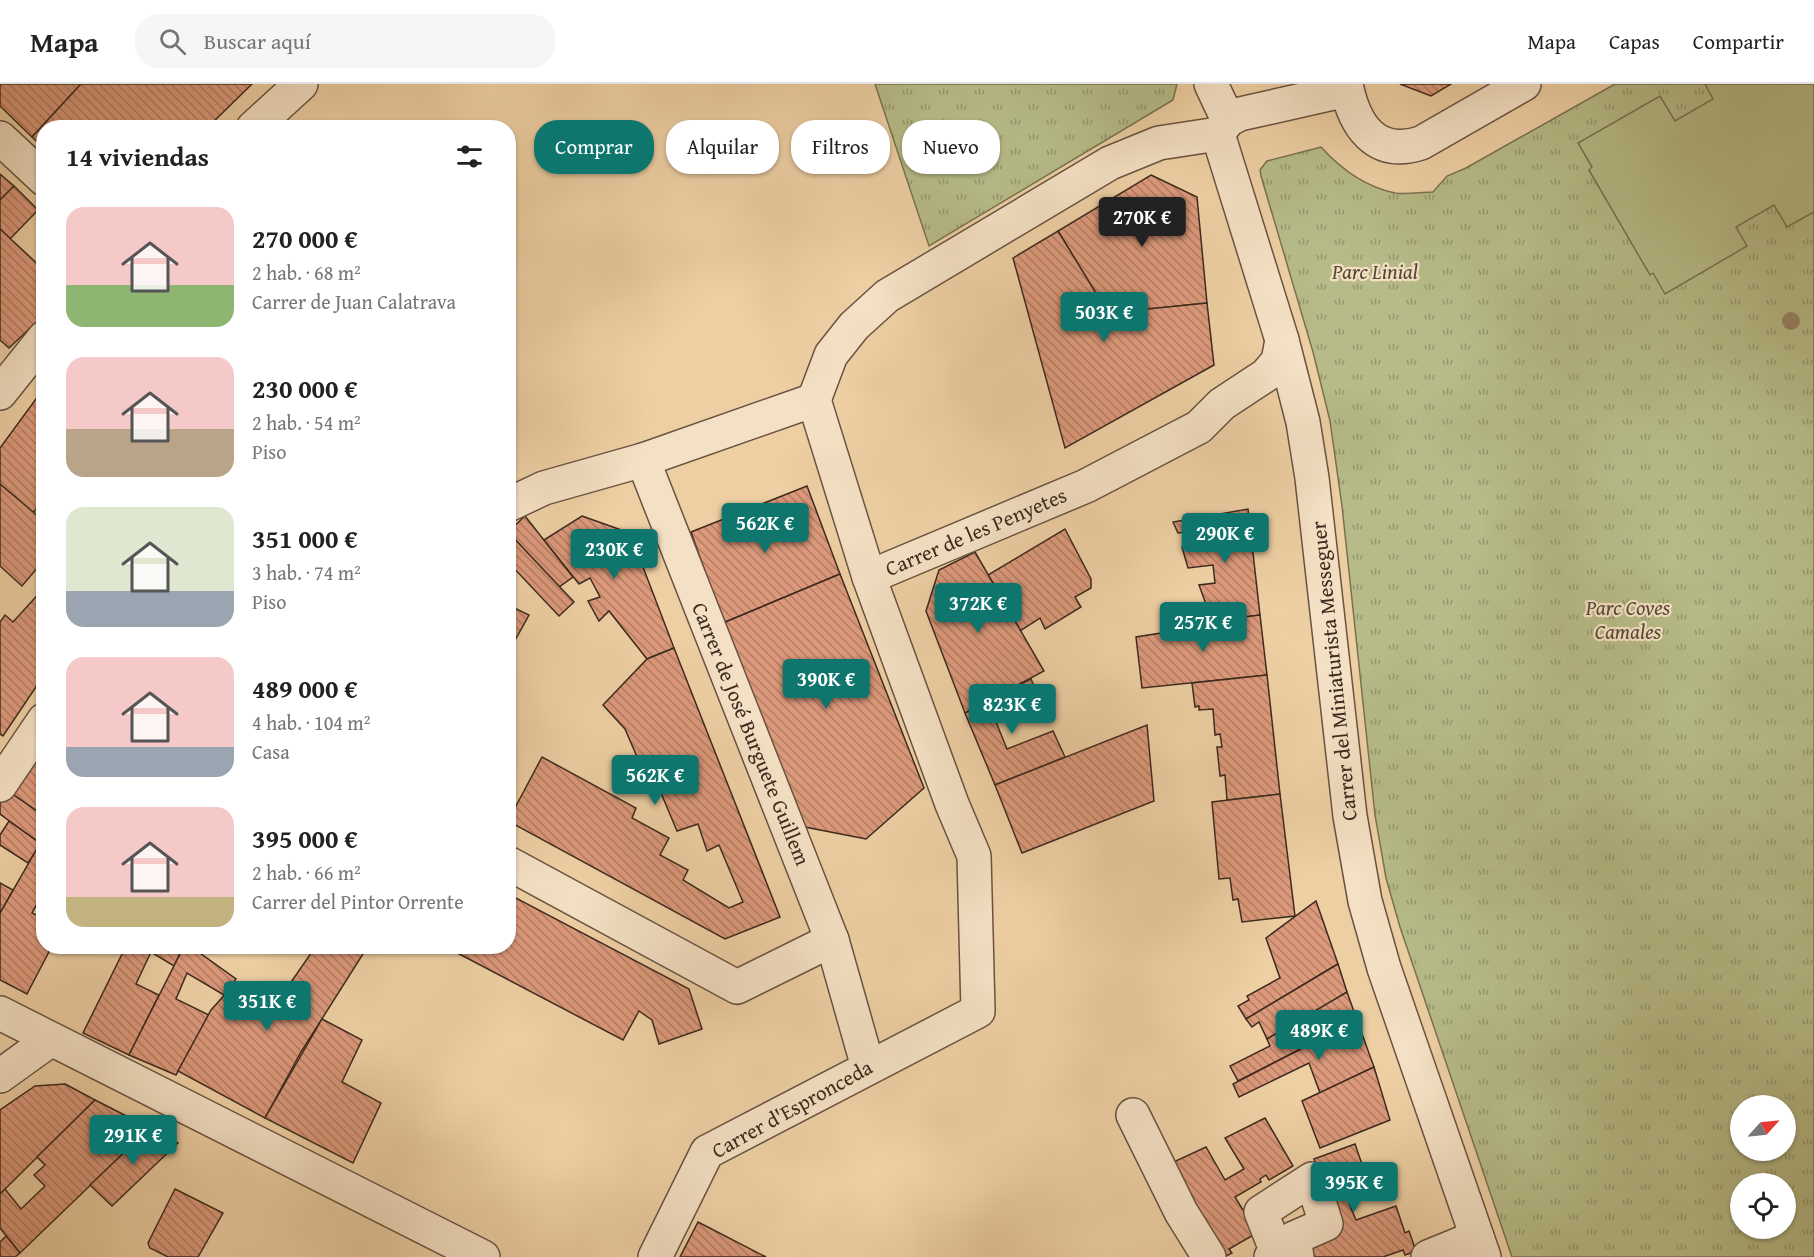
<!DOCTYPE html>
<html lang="es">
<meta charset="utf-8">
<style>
:root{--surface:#fff;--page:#f6f6f6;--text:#222;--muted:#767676;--line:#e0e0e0;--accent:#0f766e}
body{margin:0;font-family:"Gentium Book Plus",serif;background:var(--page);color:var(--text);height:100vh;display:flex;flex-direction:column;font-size:22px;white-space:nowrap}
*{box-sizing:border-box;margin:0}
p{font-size:20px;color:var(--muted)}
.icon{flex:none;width:33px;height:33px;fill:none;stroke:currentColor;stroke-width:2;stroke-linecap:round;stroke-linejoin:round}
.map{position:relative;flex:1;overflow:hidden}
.drawer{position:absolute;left:36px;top:36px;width:480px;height:834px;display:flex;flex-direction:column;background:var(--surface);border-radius:24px;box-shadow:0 2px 4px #0004}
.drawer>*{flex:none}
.top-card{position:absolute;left:534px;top:36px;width:570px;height:54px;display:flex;gap:12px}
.needle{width:39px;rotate:63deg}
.buttons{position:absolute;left:1730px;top:1011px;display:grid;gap:12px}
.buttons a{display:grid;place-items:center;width:66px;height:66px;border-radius:50%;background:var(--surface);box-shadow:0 2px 4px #0004;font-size:30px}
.price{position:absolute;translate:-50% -51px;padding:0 14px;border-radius:6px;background:var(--accent);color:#fff;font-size:20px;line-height:39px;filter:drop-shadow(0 2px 3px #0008)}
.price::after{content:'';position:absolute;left:50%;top:36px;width:18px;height:14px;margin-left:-9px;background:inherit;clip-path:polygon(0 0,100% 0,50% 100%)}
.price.on{background:#222;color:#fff}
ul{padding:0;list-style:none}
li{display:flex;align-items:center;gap:18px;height:150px;padding:0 30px}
li span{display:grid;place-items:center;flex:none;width:168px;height:120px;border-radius:18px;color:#555}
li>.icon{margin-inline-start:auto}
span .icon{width:72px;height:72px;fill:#fffc;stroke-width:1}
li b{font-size:26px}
h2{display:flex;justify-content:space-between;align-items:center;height:72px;padding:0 30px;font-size:26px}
.tag{padding:0 21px;border-radius:24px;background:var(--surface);box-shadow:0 2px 4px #0004;font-size:21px;line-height:54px}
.tag.on{background:var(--accent);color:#fff}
header{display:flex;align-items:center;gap:36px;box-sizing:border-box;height:84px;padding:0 30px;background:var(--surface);border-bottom:2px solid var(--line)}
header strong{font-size:28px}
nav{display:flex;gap:33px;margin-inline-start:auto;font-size:21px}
.search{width:420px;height:54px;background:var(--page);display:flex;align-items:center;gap:15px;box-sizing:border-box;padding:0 21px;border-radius:24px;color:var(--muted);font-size:22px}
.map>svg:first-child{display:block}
.grass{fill:url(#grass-tufts);stroke:#797252;stroke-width:1.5;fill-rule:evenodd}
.garden{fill:#b6bb87;stroke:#797252;stroke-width:1.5}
.building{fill:url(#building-back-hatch);stroke:#3c2a1e;stroke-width:1.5}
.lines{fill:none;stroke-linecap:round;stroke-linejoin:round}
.pedestrian-casing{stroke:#685340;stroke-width:36}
.minor-casing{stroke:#685340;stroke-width:36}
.pedestrian{stroke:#f4e0c4;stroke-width:33}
.minor{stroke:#f4e0c4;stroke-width:33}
.tree{fill:#998466}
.labels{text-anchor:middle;stroke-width:4.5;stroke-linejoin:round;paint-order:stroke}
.park-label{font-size:21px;font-style:italic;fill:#544733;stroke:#f4e0c4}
.street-label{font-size:21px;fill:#3c2a1e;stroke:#f4e0c4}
</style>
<header>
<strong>Mapa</strong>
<div class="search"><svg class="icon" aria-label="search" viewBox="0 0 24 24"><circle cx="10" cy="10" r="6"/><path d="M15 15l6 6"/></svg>Buscar aquí</div>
<nav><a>Mapa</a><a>Capas</a><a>Compartir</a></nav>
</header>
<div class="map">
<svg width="1814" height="1173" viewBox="0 0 1814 1173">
<defs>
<pattern id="grass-tufts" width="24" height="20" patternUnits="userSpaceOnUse" patternTransform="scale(1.5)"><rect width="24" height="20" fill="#b6bb87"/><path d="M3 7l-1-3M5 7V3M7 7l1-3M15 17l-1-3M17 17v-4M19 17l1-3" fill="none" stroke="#95986e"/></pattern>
<pattern id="building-back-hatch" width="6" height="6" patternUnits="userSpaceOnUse" patternTransform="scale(1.5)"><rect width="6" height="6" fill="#dc997b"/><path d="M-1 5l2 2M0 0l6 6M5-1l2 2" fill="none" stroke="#b47d64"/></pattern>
</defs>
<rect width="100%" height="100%" fill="#eecfa4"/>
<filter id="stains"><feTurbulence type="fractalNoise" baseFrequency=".00333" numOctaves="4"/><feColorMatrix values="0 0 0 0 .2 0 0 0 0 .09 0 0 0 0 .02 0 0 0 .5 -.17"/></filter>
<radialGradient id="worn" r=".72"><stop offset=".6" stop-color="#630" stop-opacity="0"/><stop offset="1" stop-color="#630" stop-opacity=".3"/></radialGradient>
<g class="grass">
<polygon points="875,0 1177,0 1173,16 929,162"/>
<path d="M 1615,0 L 1814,0 L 1814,1173 L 1512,1173 L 1400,843 L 1386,794 L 1375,731 L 1342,422 L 1330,337 L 1313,268 L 1261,92 L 1260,86 L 1267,77 L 1321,63 C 1340,84 1366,103 1395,109 C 1407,111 1421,108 1433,108 L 1447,92 L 1466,84 ZM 1740,1022 L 1785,1022 L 1785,1066 L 1740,1066 ZM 1740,1100 L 1785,1100 L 1785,1144 L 1740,1144 Z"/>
</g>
<polygon class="garden" points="1705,0 1814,0 1814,128 1787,143 1774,121 1736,143 1747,162 1665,210 1653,189 1650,191 1589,86 1592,83 1578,59 1660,12 1675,37 1713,15"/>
<g class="building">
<polygon points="0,0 81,0 32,53 0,22"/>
<polygon points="81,0 252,0 207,44 44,44 44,64 32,53"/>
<polygon points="1400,0 1451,0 1431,12"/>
<polygon points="0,90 14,102 0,116"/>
<polygon points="1151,91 1197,113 1207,219 1108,229 1058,147"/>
<polygon points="14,102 38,126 10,155 0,145 0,116"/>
<polygon points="0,145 44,186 44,231 9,264 0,256"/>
<polygon points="1058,147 1108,229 1207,219 1214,281 1065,364 1013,174"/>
<polygon points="44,304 44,415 33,429 0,400 0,364"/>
<polygon points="0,400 44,437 44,476 22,502 0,482"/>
<polygon points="807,402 840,490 723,539 691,448"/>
<polygon points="1248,425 1260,531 1212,537 1199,501 1215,499 1213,481 1188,484 1182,463 1211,459 1209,445 1178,449 1173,438"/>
<polygon points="525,432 573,493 559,503 508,448"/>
<polygon points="582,432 630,449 674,564 647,575 609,527 599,537 588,517 600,513 590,494 579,500 544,456"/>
<polygon points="1065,445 1091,495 1091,504 1075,513 1081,523 1045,545 1040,534 1020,547 988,491"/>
<polygon points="508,448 574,518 559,532 508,478"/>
<polygon points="975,468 1044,587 965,629 926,527 939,486"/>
<polygon points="840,490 924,704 866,755 805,743 723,539"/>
<polygon points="44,504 44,591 3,652 0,650 0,538 5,531 13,538"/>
<polygon points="508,521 529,531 508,569"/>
<polygon points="1260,531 1267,591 1142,604 1136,553 1206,542 1206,539 1212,537"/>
<polygon points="674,564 780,833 725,855 508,737 542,673 636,724 632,734 669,754 660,771 688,786 683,796 729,824 743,818 719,761 707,767 698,740 677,747 661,709 654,712 625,645 603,621 647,575"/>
<polygon points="1267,591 1280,710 1227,716 1225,691 1220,692 1217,663 1222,663 1220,650 1215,651 1213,625 1199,626 1199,622 1195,623 1192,599"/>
<polygon points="1031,595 1044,625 1020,634 1014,624 994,633 1007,665 1053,647 1065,673 995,701 965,629"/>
<polygon points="1147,641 1154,717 1022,769 995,701"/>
<polygon points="37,663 44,668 44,732 8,707"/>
<polygon points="8,707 44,732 44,757 41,760 0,730 0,719"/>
<polygon points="1280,710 1295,832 1242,838 1238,815 1233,816 1230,794 1219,795 1212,718"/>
<polygon points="9,737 41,760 28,779 0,761 0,751"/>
<polygon points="42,756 44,807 32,829 44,835 44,862 52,862 27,910 0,896 0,829"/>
<polygon points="0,799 13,806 0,829"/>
<polygon points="508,810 689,905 702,945 659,960 652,936 639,927 623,956 444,862 508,862"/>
<polygon points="1316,817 1338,880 1246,935 1238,922 1249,916 1247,912 1280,894 1266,854"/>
<polygon points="126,862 184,862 174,882 151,868 136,900 159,911 129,971 83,949"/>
<polygon points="184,862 190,862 236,895 224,911 187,889 176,915 209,931 176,991 129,971"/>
<polygon points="316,862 368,862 301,968 265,1034 178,987 211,926 230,905 269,930"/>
<polygon points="1338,880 1347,908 1300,937 1267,955 1259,938 1252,943 1246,935"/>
<polygon points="1347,908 1357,936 1238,997 1230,982 1270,962 1267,955"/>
<polygon points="322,935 362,956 342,998 381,1019 353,1079 265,1034"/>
<polygon points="1357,936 1374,983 1320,1009 1309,979 1239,1013 1233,1000"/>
<polygon points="1374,983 1390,1036 1320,1064 1302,1017"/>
<polygon points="65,1000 95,1016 0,1110 0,1026 35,1002"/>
<polygon points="95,1016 150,1044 20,1169 0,1144 0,1110 5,1105 21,1125 45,1102 34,1091 45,1081 37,1073"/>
<polygon points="1265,1034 1293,1082 1269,1096 1266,1091 1260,1095 1261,1098 1235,1113 1257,1149 1229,1165 1232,1169 1224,1173 1167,1081 1206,1063 1225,1096 1244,1085 1225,1054"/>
<polygon points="150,1044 178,1059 112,1122 90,1101"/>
<polygon points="1355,1060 1365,1089 1371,1087 1379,1110 1363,1116 1361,1112 1348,1117 1356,1136 1396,1122 1405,1149 1409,1147 1416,1167 1405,1171 1403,1166 1383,1173 1306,1173 1329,1114 1314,1075"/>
<polygon points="175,1105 223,1129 198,1173 168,1173 150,1164 148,1159"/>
<polygon points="698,1138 766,1173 680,1173"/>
<polygon points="6,1152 20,1169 15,1173 0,1173 0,1158"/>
</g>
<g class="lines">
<defs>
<g id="pedestrian">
<polyline points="1211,0 1228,36"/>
<polyline points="1133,1031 1181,1128 1209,1173"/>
<polyline points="1271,1173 1276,1166 1261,1128 1312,1095 1326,1140 1294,1154 1297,1173"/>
<polyline points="1428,1173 1477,1153"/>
</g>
<g id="minor">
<path d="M 1346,0 C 1354,41 1375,74 1421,59 L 1524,0"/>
<polyline points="1347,6 1240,30 1228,36 1218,50 1282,256 1303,338 1312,394 1350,732 1365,817 1384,884 1484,1173"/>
<polyline points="253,44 301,0"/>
<polyline points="0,54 44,95"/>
<polyline points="0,309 44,254"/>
<polyline points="814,316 831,271 854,242 887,212 1110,79 1159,59 1218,50"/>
<polyline points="643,376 832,856 868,983"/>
<polyline points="508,421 544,404 643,376 814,316"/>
<polyline points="869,493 1086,402 1199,343 1222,320 1266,291 1278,277 1282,256"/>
<polyline points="0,701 44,636"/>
<polyline points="508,779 737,903 832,856"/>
<polyline points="0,929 483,1173"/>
<polyline points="0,992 50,956"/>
<polyline points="655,1173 707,1068 978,927 974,772 952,720 869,493 814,316"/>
</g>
</defs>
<use href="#pedestrian" class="pedestrian-casing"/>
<use href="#minor" class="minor-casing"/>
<use href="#pedestrian" class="pedestrian"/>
<use href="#minor" class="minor"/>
</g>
<circle class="tree" cx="1791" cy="237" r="9"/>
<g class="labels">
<g class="park-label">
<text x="1375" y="195">Parc Linial</text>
<text x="1628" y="531">Parc Coves<tspan x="1628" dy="24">Camales</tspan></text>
</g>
<g class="street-label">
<text transform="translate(976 448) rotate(-23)" y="7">Carrer de les Penyetes</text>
<text transform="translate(1334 587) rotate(-96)" y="7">Carrer del Miniaturista Messeguer</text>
<text transform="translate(751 650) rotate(68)" y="7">Carrer de José Burguete Guillem</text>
<text transform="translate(792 1025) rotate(-29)" y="7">Carrer d'Espronceda</text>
</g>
</g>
<rect width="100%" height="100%" filter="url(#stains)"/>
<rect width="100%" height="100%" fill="url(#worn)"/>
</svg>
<div class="buttons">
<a><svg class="needle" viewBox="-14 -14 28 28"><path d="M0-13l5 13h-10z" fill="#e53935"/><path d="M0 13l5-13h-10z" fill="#767676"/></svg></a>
<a><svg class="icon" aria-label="locate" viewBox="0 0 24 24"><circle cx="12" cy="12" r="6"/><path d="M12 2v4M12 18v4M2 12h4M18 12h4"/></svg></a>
</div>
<b class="price on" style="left:1142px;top:164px">270K €</b>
<b class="price" style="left:1104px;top:259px">503K €</b>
<b class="price" style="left:765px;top:470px">562K €</b>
<b class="price" style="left:1225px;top:480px">290K €</b>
<b class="price" style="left:614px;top:496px">230K €</b>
<b class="price" style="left:978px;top:550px">372K €</b>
<b class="price" style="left:1203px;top:569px">257K €</b>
<b class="price" style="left:826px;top:626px">390K €</b>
<b class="price" style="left:1012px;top:651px">823K €</b>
<b class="price" style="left:655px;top:722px">562K €</b>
<b class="price" style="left:267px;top:948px">351K €</b>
<b class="price" style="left:1319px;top:977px">489K €</b>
<b class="price" style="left:133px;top:1082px">291K €</b>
<b class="price" style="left:1354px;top:1129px">395K €</b>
<div class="top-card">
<a class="tag on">Comprar</a>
<a class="tag">Alquilar</a>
<a class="tag">Filtros</a>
<a class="tag">Nuevo</a>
</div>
<section class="drawer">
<h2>14 viviendas<svg class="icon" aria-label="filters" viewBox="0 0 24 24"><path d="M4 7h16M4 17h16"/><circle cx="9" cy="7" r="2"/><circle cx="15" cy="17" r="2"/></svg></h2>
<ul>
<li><span style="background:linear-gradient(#f6c9c9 65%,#8fb573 0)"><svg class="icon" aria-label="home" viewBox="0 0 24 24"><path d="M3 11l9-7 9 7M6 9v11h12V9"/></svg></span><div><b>270 000 €</b><p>2 hab. · 68 m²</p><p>Carrer de Juan Calatrava</p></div></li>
<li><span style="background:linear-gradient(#f6c9c9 60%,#b9a48a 0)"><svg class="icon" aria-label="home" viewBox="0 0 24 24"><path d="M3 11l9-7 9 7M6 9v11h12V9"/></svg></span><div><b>230 000 €</b><p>2 hab. · 54 m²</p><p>Piso</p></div></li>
<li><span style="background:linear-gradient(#dfe7d0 70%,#9aa5b1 0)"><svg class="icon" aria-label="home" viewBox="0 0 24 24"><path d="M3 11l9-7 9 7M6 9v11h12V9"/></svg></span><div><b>351 000 €</b><p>3 hab. · 74 m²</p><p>Piso</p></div></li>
<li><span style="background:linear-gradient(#f6c9c9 75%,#9aa5b1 0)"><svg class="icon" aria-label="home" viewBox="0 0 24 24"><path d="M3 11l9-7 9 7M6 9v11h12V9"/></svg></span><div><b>489 000 €</b><p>4 hab. · 104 m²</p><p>Casa</p></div></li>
<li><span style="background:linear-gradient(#f6c9c9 75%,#c2b280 0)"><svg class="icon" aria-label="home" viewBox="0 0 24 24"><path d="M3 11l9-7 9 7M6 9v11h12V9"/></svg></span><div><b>395 000 €</b><p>2 hab. · 66 m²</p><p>Carrer del Pintor Orrente</p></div></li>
</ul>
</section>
</div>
